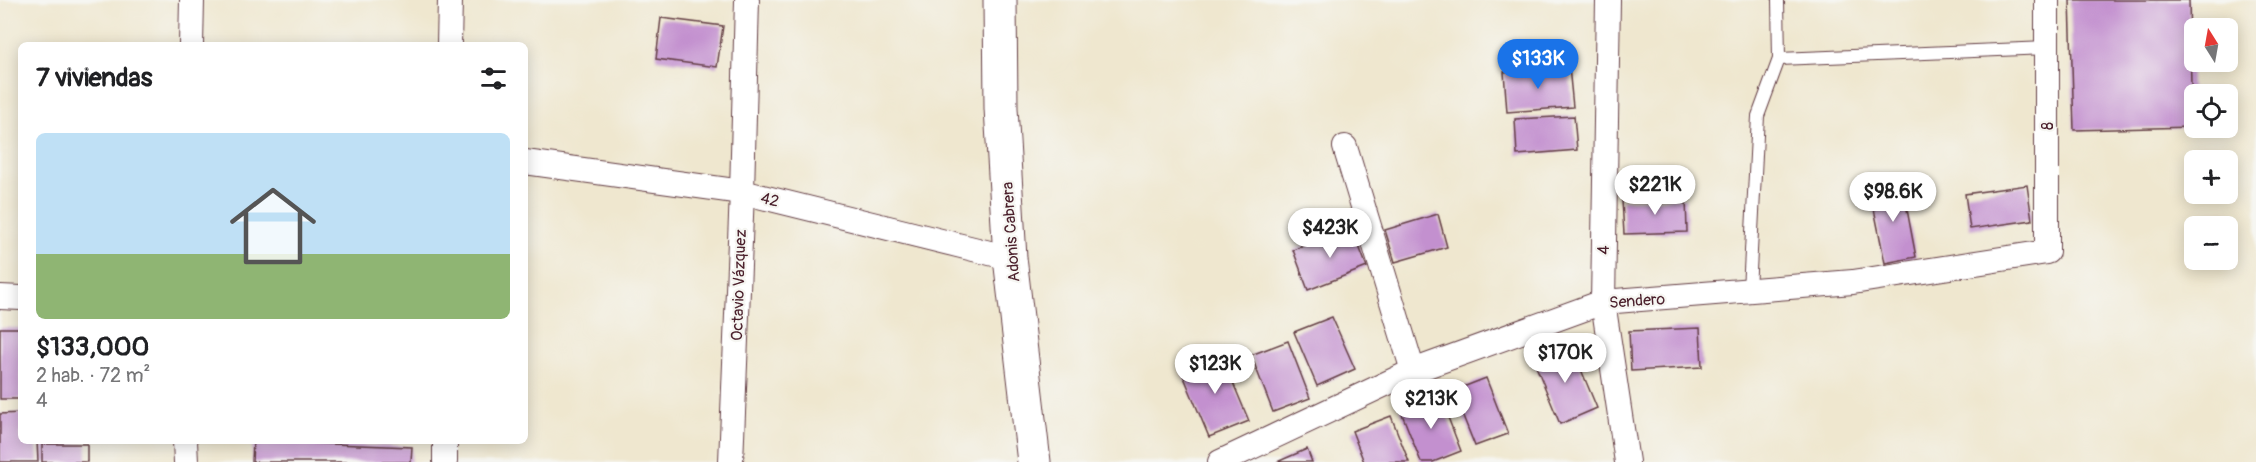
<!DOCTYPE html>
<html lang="es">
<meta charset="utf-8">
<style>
:root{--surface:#fff;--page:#f6f6f6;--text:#202124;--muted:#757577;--line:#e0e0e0;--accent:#1a73e8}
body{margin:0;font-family:Pangolin,sans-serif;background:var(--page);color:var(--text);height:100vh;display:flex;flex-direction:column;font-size:22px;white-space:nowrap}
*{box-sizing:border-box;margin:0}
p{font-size:20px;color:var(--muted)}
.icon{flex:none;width:33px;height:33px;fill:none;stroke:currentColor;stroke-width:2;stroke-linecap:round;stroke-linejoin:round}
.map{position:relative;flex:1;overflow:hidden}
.side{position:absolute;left:18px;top:42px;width:510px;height:402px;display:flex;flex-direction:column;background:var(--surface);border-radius:9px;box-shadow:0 3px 15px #0003}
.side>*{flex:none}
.needle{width:39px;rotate:349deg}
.controls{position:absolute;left:2184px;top:18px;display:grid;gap:12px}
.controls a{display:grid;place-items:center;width:54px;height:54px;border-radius:9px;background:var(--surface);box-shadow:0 3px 15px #0003;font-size:30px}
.price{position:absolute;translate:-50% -51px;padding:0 14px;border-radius:21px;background:#fff;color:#222;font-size:20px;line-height:39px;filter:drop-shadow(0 2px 3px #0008)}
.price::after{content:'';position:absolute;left:50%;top:36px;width:18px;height:14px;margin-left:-9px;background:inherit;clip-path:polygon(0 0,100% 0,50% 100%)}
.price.on{background:var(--accent);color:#fff}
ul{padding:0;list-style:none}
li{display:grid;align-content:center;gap:12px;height:318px;padding:0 18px}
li+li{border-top:2px solid var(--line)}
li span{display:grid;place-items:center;height:186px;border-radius:9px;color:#555}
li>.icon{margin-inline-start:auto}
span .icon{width:108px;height:108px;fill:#fffc;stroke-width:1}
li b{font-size:26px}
h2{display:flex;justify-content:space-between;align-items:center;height:72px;padding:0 18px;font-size:26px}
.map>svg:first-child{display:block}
.building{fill:#c390cf}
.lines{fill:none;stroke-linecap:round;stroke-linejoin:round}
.lane-casing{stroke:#633d44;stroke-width:14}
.street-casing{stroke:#633d44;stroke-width:26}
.secondary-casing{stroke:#633d44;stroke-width:35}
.lane{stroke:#fff;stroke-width:12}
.street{stroke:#fff;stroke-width:24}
.secondary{stroke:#fff;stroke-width:33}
.labels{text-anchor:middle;stroke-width:4.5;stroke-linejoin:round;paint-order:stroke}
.street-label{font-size:16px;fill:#4a1f2b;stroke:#f6f6f2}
</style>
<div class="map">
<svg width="2256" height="462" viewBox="0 0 2256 462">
<rect width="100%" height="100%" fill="#f6f6f2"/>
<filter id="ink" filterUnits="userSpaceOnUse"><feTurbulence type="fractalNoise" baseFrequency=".0167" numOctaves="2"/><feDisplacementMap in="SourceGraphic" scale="12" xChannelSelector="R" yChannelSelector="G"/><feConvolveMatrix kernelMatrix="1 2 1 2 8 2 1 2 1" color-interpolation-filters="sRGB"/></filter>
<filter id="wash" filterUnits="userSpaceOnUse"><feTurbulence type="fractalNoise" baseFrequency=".008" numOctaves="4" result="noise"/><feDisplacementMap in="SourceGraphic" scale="24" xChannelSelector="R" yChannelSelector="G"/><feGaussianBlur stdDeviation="1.35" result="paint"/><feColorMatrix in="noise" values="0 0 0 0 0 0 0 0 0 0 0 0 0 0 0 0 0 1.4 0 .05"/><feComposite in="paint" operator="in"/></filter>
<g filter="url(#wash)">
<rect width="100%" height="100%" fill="#efe7cf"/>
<g id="blocks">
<g class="building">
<polygon points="2070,0 2189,0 2192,127 2074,130"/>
<polygon points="661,18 723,26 717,67 656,59"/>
<polygon points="1569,67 1573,107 1507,112 1504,72"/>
<polygon points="1574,116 1577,150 1517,155 1515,119"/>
<polygon points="1902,183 1916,257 1885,263 1870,189"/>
<polygon points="2027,185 2032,220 1970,229 1965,194"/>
<polygon points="1686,198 1687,232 1624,234 1622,200"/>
<polygon points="1438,214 1447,247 1395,262 1385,230"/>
<polygon points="1352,228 1367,267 1308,290 1293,250"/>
<polygon points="1332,317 1355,369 1317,386 1294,332"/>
<rect x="0" y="328" width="21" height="71"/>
<polygon points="1700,328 1702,367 1631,371 1629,331"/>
<polygon points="1288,341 1310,398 1273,412 1251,355"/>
<polygon points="1570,343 1597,408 1560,424 1533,359"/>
<polygon points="1221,354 1249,421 1209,437 1181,370"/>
<polygon points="1486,378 1508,434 1475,446 1453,391"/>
<polygon points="1439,394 1461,451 1433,462 1421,462 1400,409"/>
<polygon points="21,413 21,441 37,441 38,462 0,462 0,414"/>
<polygon points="1391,416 1409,462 1364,462 1352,431"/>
<polygon points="253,441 412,447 411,462 252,462"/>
<rect x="42" y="444" width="45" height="18"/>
<polygon points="1307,449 1312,462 1277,462"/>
</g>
</g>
</g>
<g filter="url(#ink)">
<use href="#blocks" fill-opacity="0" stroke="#633d44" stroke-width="1.5"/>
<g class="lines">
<defs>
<g id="lane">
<polyline points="1779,59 2047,48"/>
<polyline points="1749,290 1758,116 1779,59 1778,0"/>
</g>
<g id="street">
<polyline points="1608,0 1603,302 1627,462"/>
<polyline points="191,45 192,0"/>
<polyline points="449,45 450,0"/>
<polyline points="1345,147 1413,371"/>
<polyline points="525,162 742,192 1010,258"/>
<polyline points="0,297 21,298"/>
<polyline points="185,441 186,462"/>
<polyline points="445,462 445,441"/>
<polyline points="731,462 742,192 747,0"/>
<polyline points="1220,462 1413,371 1603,302 1853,282 2047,252 2047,0"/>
</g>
<polyline id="secondary" points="1000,0 1001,108 1010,258 1034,462"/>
</defs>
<use href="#lane" class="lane-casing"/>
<use href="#street" class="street-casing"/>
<use href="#secondary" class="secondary-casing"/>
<use href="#lane" class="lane"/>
<use href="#street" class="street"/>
<use href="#secondary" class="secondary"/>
</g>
</g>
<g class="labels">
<g class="street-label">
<text transform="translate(2047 126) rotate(-90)" y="6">8</text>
<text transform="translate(770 199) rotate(14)" y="6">42</text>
<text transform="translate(1010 232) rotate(-94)" y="6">Adonis Cabrera</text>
<text transform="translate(1603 250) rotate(-90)" y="6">4</text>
<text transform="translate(738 285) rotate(-88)" y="6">Octavio Vázquez</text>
<text transform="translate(1637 300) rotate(-4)" y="6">Sendero</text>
</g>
</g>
</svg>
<div class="controls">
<a><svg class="needle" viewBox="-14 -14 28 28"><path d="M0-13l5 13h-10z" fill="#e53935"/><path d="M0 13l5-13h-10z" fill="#757577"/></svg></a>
<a><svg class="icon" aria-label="locate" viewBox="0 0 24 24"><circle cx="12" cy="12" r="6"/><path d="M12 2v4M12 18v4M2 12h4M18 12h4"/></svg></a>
<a>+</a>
<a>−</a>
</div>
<b class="price on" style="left:1538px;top:90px">$133K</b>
<b class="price" style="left:1655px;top:216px">$221K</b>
<b class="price" style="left:1893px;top:223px">$98.6K</b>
<b class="price" style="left:1330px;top:259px">$423K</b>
<b class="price" style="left:1565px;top:384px">$170K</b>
<b class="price" style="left:1215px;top:395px">$123K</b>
<b class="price" style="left:1431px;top:430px">$213K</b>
<section class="side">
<h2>7 viviendas<svg class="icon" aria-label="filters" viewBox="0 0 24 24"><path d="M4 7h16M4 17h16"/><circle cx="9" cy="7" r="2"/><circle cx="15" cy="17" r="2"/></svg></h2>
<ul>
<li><span style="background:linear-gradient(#bfe0f5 65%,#8fb573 0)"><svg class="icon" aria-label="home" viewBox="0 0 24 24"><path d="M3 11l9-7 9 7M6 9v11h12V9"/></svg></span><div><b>$133,000</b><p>2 hab. · 72 m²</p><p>4</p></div></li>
</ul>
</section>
</div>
